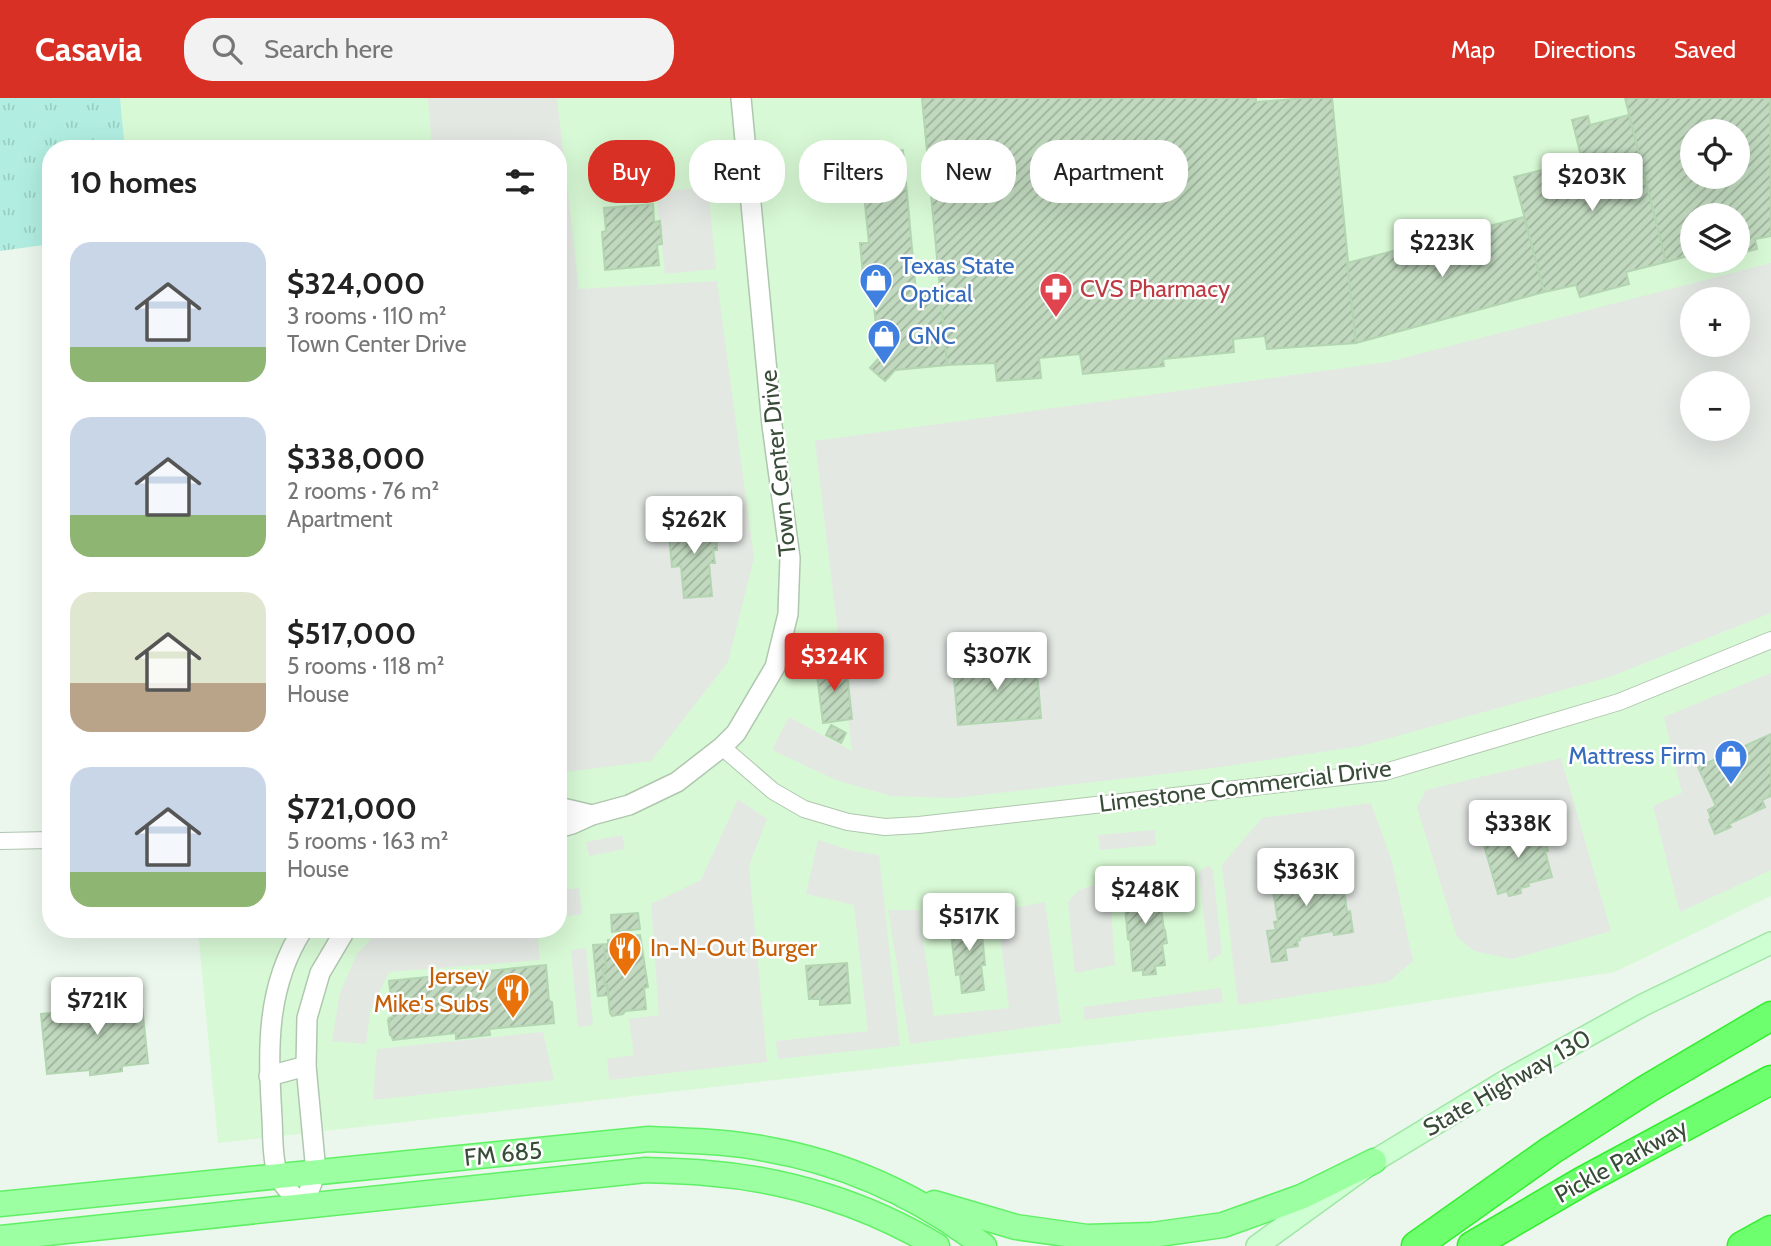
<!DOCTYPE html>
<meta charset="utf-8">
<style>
:root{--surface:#fff;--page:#f2f2f2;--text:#222;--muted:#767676;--accent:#d93025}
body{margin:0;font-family:Cabin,sans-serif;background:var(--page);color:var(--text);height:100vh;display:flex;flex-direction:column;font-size:26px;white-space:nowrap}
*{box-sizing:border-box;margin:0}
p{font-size:23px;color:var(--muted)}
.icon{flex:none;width:38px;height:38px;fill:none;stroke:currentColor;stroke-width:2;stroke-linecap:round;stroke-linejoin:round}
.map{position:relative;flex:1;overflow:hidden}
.sheet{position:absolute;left:42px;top:42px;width:525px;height:798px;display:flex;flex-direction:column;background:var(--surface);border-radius:28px;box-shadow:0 7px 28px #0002}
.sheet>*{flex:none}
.banner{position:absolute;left:588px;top:42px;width:665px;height:63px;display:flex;gap:14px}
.tools{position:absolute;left:1680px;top:21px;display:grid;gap:14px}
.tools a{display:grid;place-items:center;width:70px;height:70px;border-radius:50%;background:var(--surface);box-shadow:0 7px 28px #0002;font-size:35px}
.price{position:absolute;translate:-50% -60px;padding:0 16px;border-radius:7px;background:#fff;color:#222;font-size:23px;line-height:46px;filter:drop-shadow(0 2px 4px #0008)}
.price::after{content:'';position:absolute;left:50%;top:42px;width:21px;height:16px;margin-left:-10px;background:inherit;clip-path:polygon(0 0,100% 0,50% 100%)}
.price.on{background:var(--accent);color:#fff}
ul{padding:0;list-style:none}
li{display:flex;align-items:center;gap:21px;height:175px;padding:0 28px}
li span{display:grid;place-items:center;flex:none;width:196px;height:140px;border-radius:21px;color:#555}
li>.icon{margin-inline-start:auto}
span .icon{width:84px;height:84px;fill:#fffc;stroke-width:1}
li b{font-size:30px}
h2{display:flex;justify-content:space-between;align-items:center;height:84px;padding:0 28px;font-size:30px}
.chip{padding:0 24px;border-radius:28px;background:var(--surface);box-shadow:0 7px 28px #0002;font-size:24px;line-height:63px}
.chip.on{background:var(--accent);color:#fff}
header{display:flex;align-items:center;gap:42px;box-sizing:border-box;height:98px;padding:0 35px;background:var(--accent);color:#fff}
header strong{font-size:33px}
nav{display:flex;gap:38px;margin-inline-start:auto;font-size:24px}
.search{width:490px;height:63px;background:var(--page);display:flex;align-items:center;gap:18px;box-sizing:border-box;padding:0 24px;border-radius:28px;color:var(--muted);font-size:26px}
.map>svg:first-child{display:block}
.commercial{fill:#d8f9d5;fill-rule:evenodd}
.grass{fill:url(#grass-tufts)}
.parking{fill:#e3e8e3;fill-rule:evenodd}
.building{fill:url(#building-hatch);stroke:#b3d5b1;stroke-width:2;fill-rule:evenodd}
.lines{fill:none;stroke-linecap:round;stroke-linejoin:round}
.minor-casing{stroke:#afc7af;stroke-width:18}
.tertiary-casing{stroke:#afc7af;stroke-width:22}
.secondary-casing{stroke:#9fe7a5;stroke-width:24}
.primary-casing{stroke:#60f066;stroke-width:27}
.motorway-casing{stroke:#34ed2f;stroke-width:31}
.minor{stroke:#fff;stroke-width:16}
.tertiary{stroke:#fff;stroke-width:19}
.secondary{stroke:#cdffd2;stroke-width:21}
.primary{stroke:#9cffa1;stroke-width:24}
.motorway{stroke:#6eff6f;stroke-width:28}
.labels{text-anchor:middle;stroke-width:5;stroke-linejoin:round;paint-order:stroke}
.shop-label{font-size:24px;fill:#366cbe;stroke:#fff;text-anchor:start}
.health-label{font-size:24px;fill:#be3a42;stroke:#fff;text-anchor:start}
.street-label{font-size:24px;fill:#394c38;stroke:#fff}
.food-label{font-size:24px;fill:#c56008;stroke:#fff;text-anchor:start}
</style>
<header>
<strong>Casavia</strong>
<div class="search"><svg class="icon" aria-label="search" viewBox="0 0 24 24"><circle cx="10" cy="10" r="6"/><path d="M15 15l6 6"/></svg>Search here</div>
<nav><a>Map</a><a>Directions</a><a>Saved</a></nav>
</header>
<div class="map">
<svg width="1771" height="1148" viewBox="0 0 1771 1148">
<defs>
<pattern id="grass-tufts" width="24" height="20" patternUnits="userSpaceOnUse" patternTransform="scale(1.75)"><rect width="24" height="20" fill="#b1eee1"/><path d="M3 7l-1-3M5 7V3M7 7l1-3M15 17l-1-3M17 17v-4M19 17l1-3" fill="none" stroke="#99cec2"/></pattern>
<pattern id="building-hatch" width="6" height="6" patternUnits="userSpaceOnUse" patternTransform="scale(1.75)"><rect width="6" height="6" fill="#c1dabf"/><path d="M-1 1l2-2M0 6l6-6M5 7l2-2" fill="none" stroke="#9eb39c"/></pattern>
</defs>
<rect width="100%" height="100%" fill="#ebf7ec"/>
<path class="commercial" d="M 120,0 L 1771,0 L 1771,798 L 1615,874 L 1272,928 L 900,968 L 218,1045 L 198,831 L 558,831 L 558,51 L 125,51 ZM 1692,33 L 1738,33 L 1738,79 L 1692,79 ZM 1692,117 L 1738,117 L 1738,163 L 1692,163 ZM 1692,201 L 1738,201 L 1738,247 L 1692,247 ZM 1692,285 L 1738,285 L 1738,331 L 1692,331 Z"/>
<polygon class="grass" points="0,0 120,0 125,51 51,51 51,146 0,153"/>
<g class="parking">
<polygon points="428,0 557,0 579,191 717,183 754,460 728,564 651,663 558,675 558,51 432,51"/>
<polygon points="708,89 716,171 665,176 656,94"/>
<path d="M 1771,165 L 1771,515 L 1610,579 L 1361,648 L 1206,671 L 955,700 L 891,698 L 836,682 L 772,652 L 789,619 L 852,653 L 815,343 L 1388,264 ZM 1692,201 L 1738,201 L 1738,247 L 1692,247 ZM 1692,285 L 1738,285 L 1738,331 L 1692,331 Z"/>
<polygon points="1771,575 1771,772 1680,814 1653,708 1682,695 1664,619"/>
<polygon points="1561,660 1611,833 1512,861 1474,853 1457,839 1417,709 1426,692"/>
<polygon points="738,701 767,721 749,768 767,964 609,982 607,961 634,957 629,921 659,917 651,806 701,782"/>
<polygon points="1371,705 1392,764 1413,863 1388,884 1238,907 1222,767 1262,720"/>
<polygon points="1155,732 1156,747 1100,752 1098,737"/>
<polygon points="622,737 625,751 589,758 586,744"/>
<polygon points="818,742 853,753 879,757 900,948 778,961 776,943 868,933 854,807 806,796"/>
<polygon points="1209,767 1213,773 1222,855 1209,864 1199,774"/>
<polygon points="1097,786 1110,791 1115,867 1075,875 1068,804 1079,792"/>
<polygon points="579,790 582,816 568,818 565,792"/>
<polygon points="1045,804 1061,925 910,946 888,812 919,812 934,918 1009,910 997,813"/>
<polygon points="380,831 537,831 540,862 389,874 370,914 366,946 332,943 340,895 357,856"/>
<polygon points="586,850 593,927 578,929 571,852"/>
<polygon points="1221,890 1223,904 1085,922 1083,909"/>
<polygon points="543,934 554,982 373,1002 377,951"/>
</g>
<g class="building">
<polygon points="922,0 1256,0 1256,4 1306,0 1332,0 1356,245 1267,251 1265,238 1233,241 1234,254 1163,261 1164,268 1083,276 1080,256 1039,260 1041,280 997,283 995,265 947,267"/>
<path d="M 1625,0 L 1770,0 L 1771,138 L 1755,141 L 1757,151 L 1738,156 L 1738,117 L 1692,117 L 1692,157 L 1666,164 ZM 1692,33 L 1738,33 L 1738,79 L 1692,79 Z"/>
<polygon points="1629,17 1666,164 1626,174 1629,186 1580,199 1576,187 1544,194 1514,79 1582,62 1572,22 1588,18 1590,27"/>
<polygon points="903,52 916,194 940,192 947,267 895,272 885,283 870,270 879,260 872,186 864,187 860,145 869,145 861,69 855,70 853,56"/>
<polygon points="653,106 654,124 660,123 662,146 657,147 659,167 605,172 602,134 606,133 604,110"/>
<polygon points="1524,119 1544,194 1356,245 1347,165"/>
<polygon points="711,423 712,434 716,434 717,452 713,452 715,465 709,465 712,498 684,500 681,468 672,469 668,427"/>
<polygon points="1036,561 1041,620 958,627 953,568"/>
<polygon points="846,566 852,621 823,625 816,569"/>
<polygon points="831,627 846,635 841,645 826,637"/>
<polygon points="1771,636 1771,698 1762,702 1765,709 1729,726 1731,729 1715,736 1709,722 1711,720 1708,712 1716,708 1698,669"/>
<polygon points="1541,728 1548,753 1545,753 1552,779 1528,785 1529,788 1520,790 1521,795 1509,798 1507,793 1498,796 1483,744"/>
<polygon points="1313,769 1314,774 1320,773 1322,780 1342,777 1347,814 1350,813 1353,834 1334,837 1333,833 1300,839 1300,842 1297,843 1298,848 1285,850 1287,862 1272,864 1267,833 1276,832 1274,824 1278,823 1270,775"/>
<polygon points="1157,781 1164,832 1165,832 1167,845 1162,846 1165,867 1155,868 1156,876 1143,877 1143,872 1133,873 1130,842 1128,841 1124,797 1127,796 1126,789 1136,788 1136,783"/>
<polygon points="638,815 640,831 612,834 611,817"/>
<polygon points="980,815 985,867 981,867 984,892 962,895 960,876 956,877 950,828 968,826 967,816"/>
<polygon points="640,837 648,889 644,890 646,911 625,913 623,916 612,918 610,915 607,886 604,886 603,871 606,871 604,851 608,850 608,842 631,841 631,838"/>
<polygon points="608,846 608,850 604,851 606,871 603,871 604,886 607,886 608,897 598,898 593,847"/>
<polygon points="847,865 850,905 820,907 820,901 809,901 806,868"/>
<polygon points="546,867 549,903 552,904 554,925 489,931 490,937 456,941 456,935 393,942 391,937 390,937 388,922 390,922 389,920 393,919 389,883"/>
<polygon points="140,889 148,965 122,968 122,973 90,977 90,972 47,976 41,916 63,914 63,918 108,913 108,907 114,906 112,892"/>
</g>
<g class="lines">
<defs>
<g id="minor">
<polyline points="722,649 773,693 804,711 848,724 885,729 919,727 1385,674 1619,604 1771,542"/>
<polyline points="0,743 51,742"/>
</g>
<g id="tertiary">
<polyline points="558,709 592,717"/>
<polyline points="558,730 572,726 592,717 629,707 677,684 722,649 736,635 775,569 788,516 790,460 772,327 741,0"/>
<path d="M 303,831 C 265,890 268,953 272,1020 C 273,1038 272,1058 277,1074 C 279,1084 296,1100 303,1109 L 316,1074 L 306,968 L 307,920 L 320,875 L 346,831"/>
<polyline points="269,978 306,968"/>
</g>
<polyline id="secondary" points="1257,1148 1374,1063 1504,984 1643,907 1771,845"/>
<g id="primary">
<polyline points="934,1105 1016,1129 1087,1139 1152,1137 1223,1127 1301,1099 1374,1063"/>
<path d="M 0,1106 L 649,1041 C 688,1043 727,1043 766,1051 C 846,1065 920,1099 984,1148"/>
<path d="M 0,1140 L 646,1072 C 666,1073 686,1073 706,1075 C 787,1081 867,1106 937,1148"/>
</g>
<g id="motorway">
<polyline points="1416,1148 1550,1053 1647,991 1771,918"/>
<polyline points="1472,1148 1583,1083 1771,982"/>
<polyline points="1742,1148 1771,1132"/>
</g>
</defs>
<use href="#minor" class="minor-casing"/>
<use href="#tertiary" class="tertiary-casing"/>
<use href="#secondary" class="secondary-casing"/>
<use href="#primary" class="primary-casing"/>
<use href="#motorway" class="motorway-casing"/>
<use href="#minor" class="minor"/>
<use href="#tertiary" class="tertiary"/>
<use href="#secondary" class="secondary"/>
<use href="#primary" class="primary"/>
<use href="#motorway" class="motorway"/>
</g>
<defs>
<symbol id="shop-pin" viewBox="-11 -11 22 30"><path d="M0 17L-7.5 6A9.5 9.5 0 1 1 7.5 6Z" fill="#3f7fe0" stroke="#fff"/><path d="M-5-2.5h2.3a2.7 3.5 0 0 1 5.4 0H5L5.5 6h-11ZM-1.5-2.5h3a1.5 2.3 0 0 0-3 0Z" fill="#fff"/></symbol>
<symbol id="pharmacy-pin" viewBox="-11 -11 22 30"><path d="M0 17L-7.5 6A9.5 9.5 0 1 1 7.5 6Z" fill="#e0444e" stroke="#fff"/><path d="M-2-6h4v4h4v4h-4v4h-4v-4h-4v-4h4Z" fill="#fff"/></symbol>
<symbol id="restaurant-pin" viewBox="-11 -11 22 30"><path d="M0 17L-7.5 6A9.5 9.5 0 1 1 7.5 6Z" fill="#e8710a" stroke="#fff"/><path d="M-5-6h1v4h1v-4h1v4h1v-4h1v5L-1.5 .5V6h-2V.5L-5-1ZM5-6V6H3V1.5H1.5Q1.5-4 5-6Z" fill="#fff"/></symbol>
</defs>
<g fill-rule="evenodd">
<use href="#shop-pin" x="857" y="163" width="38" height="52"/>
<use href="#pharmacy-pin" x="1037" y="172" width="38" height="52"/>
<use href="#shop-pin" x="865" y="219" width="38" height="52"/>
<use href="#shop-pin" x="1712" y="639" width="38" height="52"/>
<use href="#restaurant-pin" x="606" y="831" width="38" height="52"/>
<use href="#restaurant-pin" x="494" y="873" width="38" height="52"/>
</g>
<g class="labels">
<g class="shop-label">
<text x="900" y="176">Texas State<tspan x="900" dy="28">Optical</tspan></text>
<text x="908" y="246">GNC</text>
<text x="1706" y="666" text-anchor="end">Mattress Firm</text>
</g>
<g class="health-label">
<text x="1080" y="199">CVS Pharmacy</text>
</g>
<g class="street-label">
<text transform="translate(778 365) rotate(-96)" y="8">Town Center Drive</text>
<text transform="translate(1245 688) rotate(-7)" y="8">Limestone Commercial Drive</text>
<text transform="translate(1507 985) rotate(-30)" y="8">State Highway 130</text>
<text transform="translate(503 1056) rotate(-6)" y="8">FM 685</text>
<text transform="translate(1621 1063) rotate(-29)" y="8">Pickle Parkway</text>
</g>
<g class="food-label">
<text x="650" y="858">In-N-Out Burger</text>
<text x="489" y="886" text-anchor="end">Jersey<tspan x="489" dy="28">Mike's Subs</tspan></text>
</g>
</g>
</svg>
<div class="tools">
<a><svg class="icon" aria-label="locate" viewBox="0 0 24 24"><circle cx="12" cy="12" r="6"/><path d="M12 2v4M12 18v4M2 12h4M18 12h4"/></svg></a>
<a><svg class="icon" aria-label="layers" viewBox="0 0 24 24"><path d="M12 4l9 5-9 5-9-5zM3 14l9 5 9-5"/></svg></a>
<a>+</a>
<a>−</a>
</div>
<b class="price" style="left:1592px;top:115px">$203K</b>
<b class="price" style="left:1442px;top:181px">$223K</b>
<b class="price" style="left:694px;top:458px">$262K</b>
<b class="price" style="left:997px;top:594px">$307K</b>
<b class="price on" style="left:834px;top:595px">$324K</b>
<b class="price" style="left:1518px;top:762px">$338K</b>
<b class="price" style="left:1306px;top:810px">$363K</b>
<b class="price" style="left:1145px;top:828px">$248K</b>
<b class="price" style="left:969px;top:855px">$517K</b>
<b class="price" style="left:97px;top:939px">$721K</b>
<div class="banner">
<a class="chip on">Buy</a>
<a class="chip">Rent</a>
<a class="chip">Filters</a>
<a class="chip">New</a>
<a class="chip">Apartment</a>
</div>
<section class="sheet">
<h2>10 homes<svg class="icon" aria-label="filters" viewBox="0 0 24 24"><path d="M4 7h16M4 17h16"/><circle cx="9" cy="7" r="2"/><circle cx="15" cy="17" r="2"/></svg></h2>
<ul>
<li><span style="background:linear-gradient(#c9d6e8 75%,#8fb573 0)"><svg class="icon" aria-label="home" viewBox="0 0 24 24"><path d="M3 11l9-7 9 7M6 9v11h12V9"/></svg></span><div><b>$324,000</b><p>3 rooms · 110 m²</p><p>Town Center Drive</p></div></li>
<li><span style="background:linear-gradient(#c9d6e8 70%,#8fb573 0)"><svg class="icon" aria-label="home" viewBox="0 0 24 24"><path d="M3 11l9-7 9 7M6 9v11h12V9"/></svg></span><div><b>$338,000</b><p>2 rooms · 76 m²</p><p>Apartment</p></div></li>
<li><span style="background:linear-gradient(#dfe7d0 65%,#b9a48a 0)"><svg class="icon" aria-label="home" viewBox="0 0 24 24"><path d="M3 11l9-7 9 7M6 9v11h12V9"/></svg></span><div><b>$517,000</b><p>5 rooms · 118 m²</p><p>House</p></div></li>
<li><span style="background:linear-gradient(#c9d6e8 75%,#8fb573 0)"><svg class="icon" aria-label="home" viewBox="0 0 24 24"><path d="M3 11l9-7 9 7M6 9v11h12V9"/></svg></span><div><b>$721,000</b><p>5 rooms · 163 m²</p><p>House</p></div></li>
</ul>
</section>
</div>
